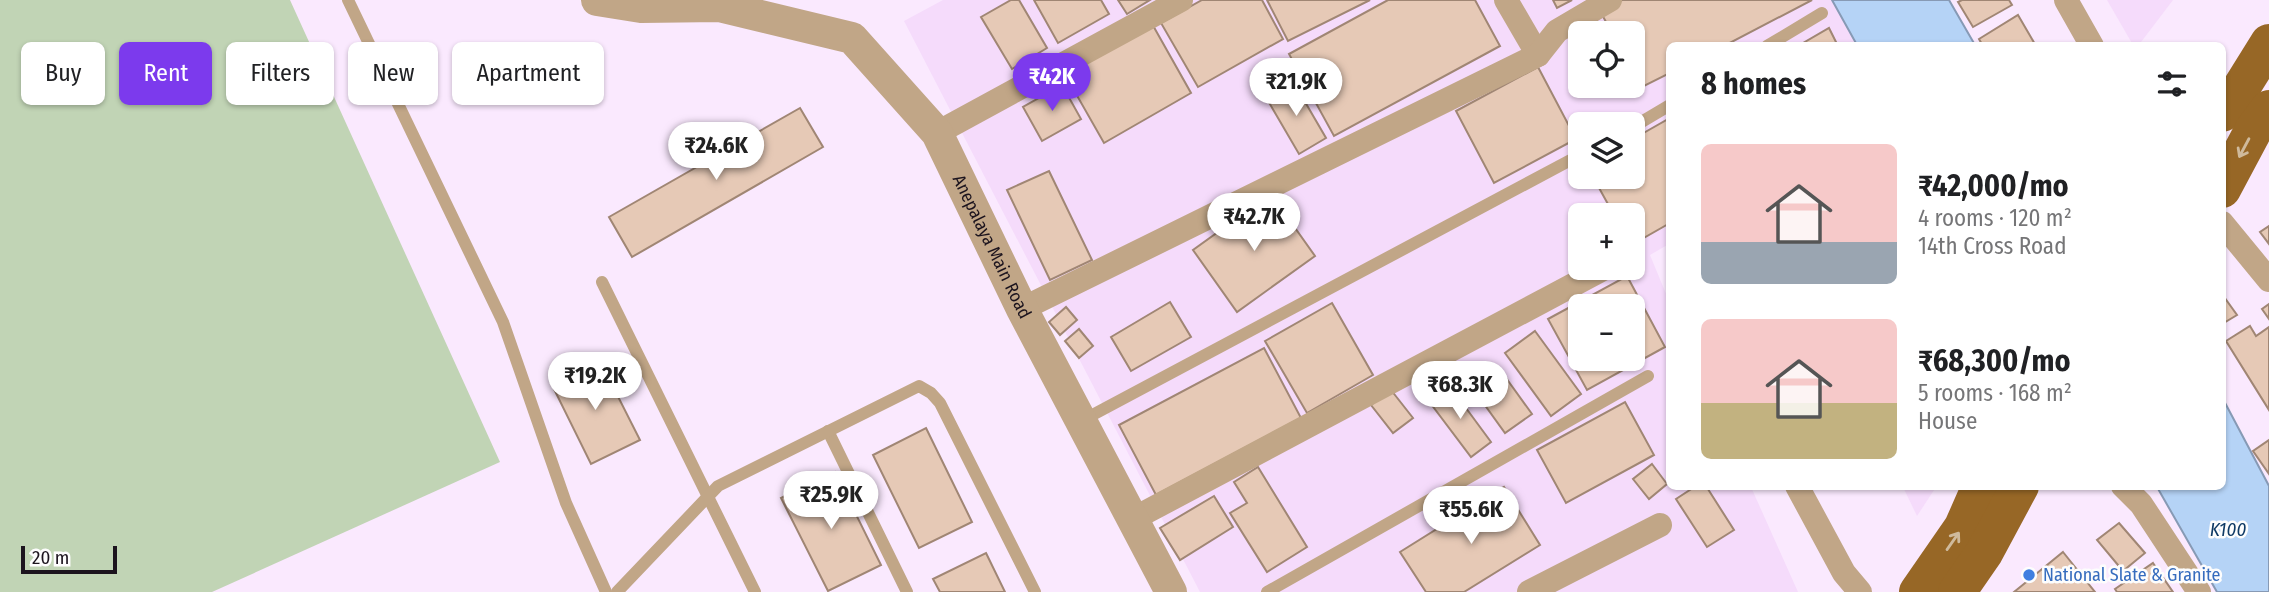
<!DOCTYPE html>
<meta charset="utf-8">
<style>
:root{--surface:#fff;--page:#f6f6f6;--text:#202124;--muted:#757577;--accent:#7c3aed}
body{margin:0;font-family:"Fira Sans Condensed",sans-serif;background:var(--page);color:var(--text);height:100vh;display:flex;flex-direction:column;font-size:26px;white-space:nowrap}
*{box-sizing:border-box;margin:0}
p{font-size:23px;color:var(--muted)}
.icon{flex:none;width:38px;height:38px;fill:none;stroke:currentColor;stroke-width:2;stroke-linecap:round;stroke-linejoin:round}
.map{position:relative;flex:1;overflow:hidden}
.panel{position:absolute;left:1666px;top:42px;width:560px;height:448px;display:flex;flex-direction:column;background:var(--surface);border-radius:10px;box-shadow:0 2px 5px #0004}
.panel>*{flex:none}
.hud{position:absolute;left:21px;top:42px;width:665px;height:63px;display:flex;gap:14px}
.controls{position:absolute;left:1568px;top:21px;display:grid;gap:14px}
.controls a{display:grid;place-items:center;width:77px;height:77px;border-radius:10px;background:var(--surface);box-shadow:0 2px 5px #0004;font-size:35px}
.scale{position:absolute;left:21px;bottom:18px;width:96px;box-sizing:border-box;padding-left:7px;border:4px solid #1c141e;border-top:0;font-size:19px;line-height:24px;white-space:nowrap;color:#1c141e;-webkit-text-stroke:5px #fdfdfd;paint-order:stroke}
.price{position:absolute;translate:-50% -60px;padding:0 16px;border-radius:24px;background:#fff;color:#222;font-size:23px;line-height:46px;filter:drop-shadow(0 2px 4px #0008)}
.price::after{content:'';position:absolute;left:50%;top:42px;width:21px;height:16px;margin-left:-10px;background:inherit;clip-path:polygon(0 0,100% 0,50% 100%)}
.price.active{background:var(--accent);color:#fff}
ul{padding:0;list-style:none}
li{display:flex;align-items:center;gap:21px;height:175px;padding:0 35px}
li span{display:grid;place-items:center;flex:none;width:196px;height:140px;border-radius:10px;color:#555}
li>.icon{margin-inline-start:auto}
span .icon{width:84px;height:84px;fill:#fffc;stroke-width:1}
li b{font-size:30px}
h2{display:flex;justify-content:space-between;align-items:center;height:84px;padding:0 35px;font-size:30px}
.tag{padding:0 24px;border-radius:10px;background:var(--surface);box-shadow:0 2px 5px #0004;font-size:24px;line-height:63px}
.tag.active{background:var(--accent);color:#fff}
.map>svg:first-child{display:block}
.built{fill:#f5dbfb;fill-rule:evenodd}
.green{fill:#c1d4b5}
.water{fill:#b5d3f6;stroke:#879ab5;stroke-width:2}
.building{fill:#e6c9b6;stroke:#a08674;stroke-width:2;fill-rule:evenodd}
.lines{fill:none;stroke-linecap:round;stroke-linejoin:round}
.service{stroke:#c1a687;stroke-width:12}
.minor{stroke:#c1a687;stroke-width:24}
.tertiary{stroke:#c1a687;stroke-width:32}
.primary{stroke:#976726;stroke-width:38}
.oneway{stroke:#cfba9c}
.shop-dot{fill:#3f7fe0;stroke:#fdfdfd;stroke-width:2.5}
.labels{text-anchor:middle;stroke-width:5;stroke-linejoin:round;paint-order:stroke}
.street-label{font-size:18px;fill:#1c141e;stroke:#fdfdfd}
.shop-label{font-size:18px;fill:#366cbe;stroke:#fdfdfd;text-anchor:start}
.water-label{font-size:19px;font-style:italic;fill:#0f3a65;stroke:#fdfdfd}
</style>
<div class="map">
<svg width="2269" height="592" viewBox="0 0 2269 592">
<rect width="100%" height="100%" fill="#fae9fe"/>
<g class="built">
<path d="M 943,0 L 1832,0 L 1857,45 L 1670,46 L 1669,244 L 1650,255 L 1669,301 L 1670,486 L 1751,487 L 1798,592 L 1200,592 L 904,21 ZM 1580,33 L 1633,33 L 1633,86 L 1580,86 ZM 1580,124 L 1633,124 L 1633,177 L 1580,177 ZM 1580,215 L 1633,215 L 1633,268 L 1580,268 ZM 1580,306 L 1633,306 L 1633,359 L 1580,359 Z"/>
<polygon points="2107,0 2173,0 2138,46 2133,45"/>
<polygon points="1903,487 1936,487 1917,516"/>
</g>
<polygon class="green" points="0,0 290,0 500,462 212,592 0,592"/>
<g class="water">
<polygon points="1832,0 1949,0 1975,45 1857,45"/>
<polygon points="2223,399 2269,486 2269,592 2217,592 2157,487 2222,486"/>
</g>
<g class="building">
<polygon points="1011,0 1019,0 1047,48 1012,69 981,17"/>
<polygon points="1034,0 1101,0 1109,14 1058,43"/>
<polygon points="1118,0 1150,0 1127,14"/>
<polygon points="1202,0 1262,0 1283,39 1198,87 1161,23"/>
<polygon points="1267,0 1370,0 1288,41"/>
<polygon points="1388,0 1475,0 1500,46 1334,136 1289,54"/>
<polygon points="1553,0 1572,0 1557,8"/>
<polygon points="1622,0 1812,0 1724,46 1670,46 1670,73 1640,88 1633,74 1633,33 1612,33 1600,11"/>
<polygon points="1962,0 2009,0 2012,5 1973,27 1958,2"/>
<polygon points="2018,15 2036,46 1983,46 1979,39"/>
<polygon points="1151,22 1191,93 1104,143 1063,71"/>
<polygon points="1829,28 1838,46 1798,46"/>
<polygon points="1538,67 1576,139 1494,183 1456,111"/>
<polygon points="1294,83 1326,138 1299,154 1267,99"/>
<polygon points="1062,85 1081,119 1042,141 1023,107"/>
<polygon points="800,108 823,147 632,257 609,217"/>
<polygon points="1670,118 1670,223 1633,244 1633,215 1614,215 1593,177 1633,177 1633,139"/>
<polygon points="1049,171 1092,260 1050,280 1007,190"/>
<polygon points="1271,194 1315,256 1237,312 1193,250"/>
<polygon points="2269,226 2269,244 2260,232"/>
<path d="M 1627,276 L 1665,347 L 1587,390 L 1548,319 ZM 1580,306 L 1633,306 L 1633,359 L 1580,359 Z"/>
<polygon points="2222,294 2237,315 2222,324"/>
<polygon points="1170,302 1191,337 1131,371 1111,337"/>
<polygon points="1332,303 1373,375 1307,413 1265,341"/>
<polygon points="2269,304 2269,319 2262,309"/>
<polygon points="1066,307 1077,320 1060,335 1049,322"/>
<polygon points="2250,326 2256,336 2269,327 2269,410 2226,341"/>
<polygon points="1079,329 1093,346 1079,358 1065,341"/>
<polygon points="1535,331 1581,394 1551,416 1505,353"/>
<polygon points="1264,348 1301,418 1156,495 1119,425"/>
<polygon points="599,359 640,440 591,464 551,383"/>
<polygon points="1501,371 1532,414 1505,433 1474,390"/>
<polygon points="1449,385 1491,442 1471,457 1428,400"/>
<polygon points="1391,390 1413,418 1393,433 1371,405"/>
<polygon points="1625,402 1654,455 1566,503 1537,450"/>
<polygon points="926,428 972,522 919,548 873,455"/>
<polygon points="2269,440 2269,474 2253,451"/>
<polygon points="1652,464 1667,484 1649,499 1633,479"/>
<polygon points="1258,467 1307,547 1267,572 1230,513 1247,503 1234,482"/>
<polygon points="835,472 881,565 828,591 781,498"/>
<polygon points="1696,486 1706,486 1734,530 1707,547 1676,499"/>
<polygon points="1504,487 1540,545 1464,592 1426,592 1400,552"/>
<polygon points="1214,496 1233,527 1180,560 1160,528"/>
<polygon points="2119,523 2145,553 2123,571 2097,540"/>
<polygon points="2063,552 2095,592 2014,592"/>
<polygon points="986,553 1005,592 940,592 933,579"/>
<polygon points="2153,563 2173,592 2117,592 2115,589"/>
</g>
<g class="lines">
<g class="service">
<polyline points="348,0 503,322 566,503 606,592"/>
<polyline points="1767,46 1822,13"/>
<polyline points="1633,127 1670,105"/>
<polyline points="602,282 755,592"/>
<polyline points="1083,420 1580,155"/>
<polyline points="828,431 907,592"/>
<polyline points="617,592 718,486 919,386 931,393 940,403 1035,592"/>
<polyline points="1267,592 1648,376"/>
</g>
<g class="minor">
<polyline points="1506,0 1538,55"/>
<polyline points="2066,0 2092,46"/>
<polyline points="937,133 1181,0"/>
<polyline points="2222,223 2269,280"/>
<polyline points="1022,309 1538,55 1557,31 1610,0"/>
<polyline points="1797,486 1844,573 1860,592"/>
<polyline points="2123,486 2141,504 2199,592"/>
<polyline points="1133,519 1605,268"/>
<polyline points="1529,592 1660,525"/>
</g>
<path class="tertiary" id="s1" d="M 597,0 L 641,7 L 719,6 L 852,38 L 937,133 L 1022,309 L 1171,592"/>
<g class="primary">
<polyline points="2222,113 2231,104 2269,43"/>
<polyline points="2222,189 2253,131 2269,109"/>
<polyline points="1918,592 1963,527 1981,486"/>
<polyline points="1957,592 1984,553 2020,486"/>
</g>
</g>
<defs><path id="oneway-shaft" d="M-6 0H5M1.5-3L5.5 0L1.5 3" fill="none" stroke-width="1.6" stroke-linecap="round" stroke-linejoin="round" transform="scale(1.75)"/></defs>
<g class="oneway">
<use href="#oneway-shaft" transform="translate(2244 148) rotate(118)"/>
<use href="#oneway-shaft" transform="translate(1953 541) rotate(-55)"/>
</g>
<circle class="shop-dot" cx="2029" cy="575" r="7"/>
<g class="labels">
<g class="street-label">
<text dy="6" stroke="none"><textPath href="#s1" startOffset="513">Anepalaya Main Road</textPath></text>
</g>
<g class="shop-label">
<text x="2043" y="581">National Slate &amp; Granite</text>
</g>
<g class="water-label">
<text x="2228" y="536">K100</text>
</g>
</g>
</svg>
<div class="controls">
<a><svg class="icon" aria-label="locate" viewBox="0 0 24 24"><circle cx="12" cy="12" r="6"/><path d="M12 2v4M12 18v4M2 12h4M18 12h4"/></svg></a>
<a><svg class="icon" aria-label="layers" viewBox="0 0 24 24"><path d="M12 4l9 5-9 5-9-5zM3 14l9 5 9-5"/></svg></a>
<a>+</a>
<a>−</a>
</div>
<div class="scale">20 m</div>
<b class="price active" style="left:1052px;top:113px">₹42K</b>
<b class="price" style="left:1296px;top:118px">₹21.9K</b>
<b class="price" style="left:716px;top:182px">₹24.6K</b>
<b class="price" style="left:1254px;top:253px">₹42.7K</b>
<b class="price" style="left:595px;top:412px">₹19.2K</b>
<b class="price" style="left:1460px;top:421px">₹68.3K</b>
<b class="price" style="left:831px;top:531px">₹25.9K</b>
<b class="price" style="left:1471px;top:546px">₹55.6K</b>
<div class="hud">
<a class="tag">Buy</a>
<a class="tag active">Rent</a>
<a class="tag">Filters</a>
<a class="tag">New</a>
<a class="tag">Apartment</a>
</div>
<section class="panel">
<h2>8 homes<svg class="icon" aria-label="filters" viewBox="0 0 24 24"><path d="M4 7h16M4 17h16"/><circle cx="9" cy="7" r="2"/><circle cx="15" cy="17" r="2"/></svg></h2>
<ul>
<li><span style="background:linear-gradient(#f6c9c9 70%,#9aa5b1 0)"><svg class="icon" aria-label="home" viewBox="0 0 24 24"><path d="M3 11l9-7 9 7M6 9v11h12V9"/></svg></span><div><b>₹42,000/mo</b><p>4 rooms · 120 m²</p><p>14th Cross Road</p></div></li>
<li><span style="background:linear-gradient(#f6c9c9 60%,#c2b280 0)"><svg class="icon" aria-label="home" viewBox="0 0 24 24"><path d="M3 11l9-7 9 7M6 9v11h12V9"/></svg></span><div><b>₹68,300/mo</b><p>5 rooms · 168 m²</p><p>House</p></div></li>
</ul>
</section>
</div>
